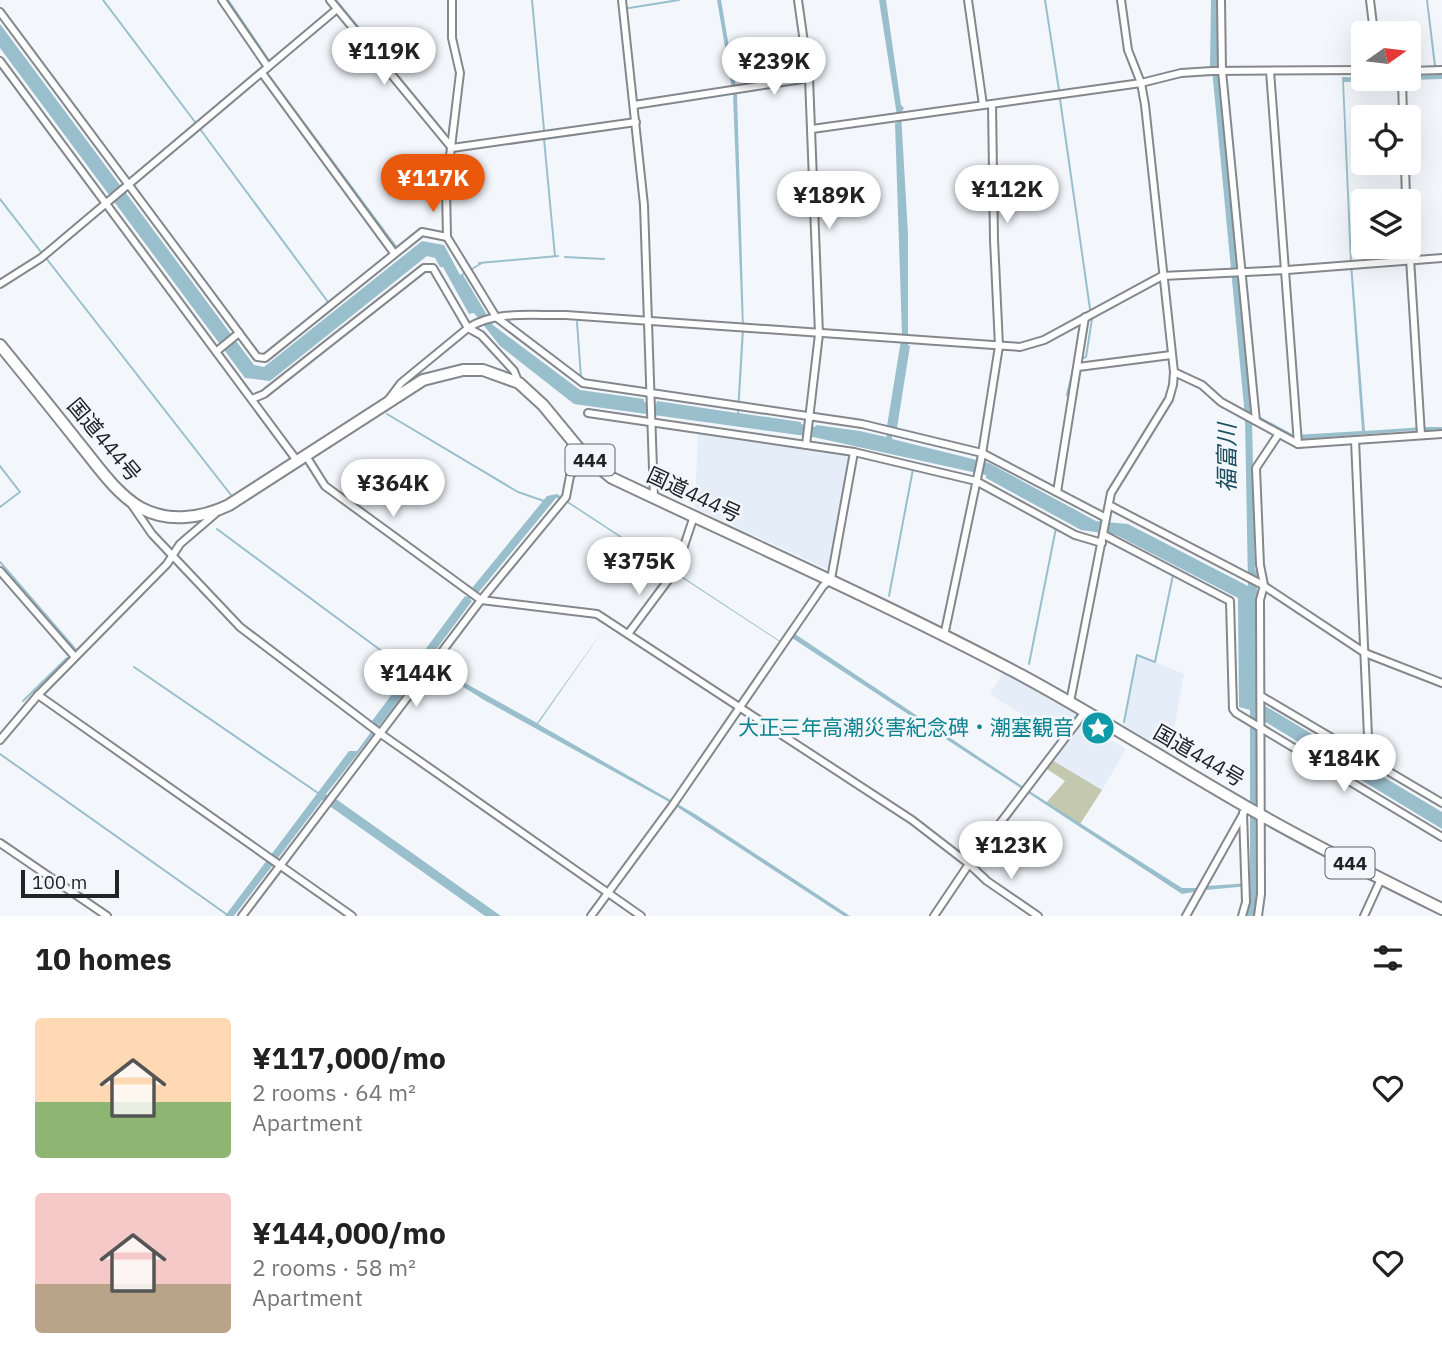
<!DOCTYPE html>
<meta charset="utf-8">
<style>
:root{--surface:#fff;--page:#f6f6f6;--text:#222;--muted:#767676;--accent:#ea580c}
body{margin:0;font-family:"IBM Plex Sans","Noto Sans JP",sans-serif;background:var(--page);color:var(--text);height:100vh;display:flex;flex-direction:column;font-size:26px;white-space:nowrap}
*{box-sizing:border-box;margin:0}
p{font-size:23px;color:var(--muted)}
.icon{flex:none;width:38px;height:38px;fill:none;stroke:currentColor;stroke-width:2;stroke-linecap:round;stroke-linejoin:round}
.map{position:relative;height:916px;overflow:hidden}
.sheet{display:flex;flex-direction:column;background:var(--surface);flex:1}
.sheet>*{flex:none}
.needle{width:46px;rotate:76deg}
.buttons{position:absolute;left:1351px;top:21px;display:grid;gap:14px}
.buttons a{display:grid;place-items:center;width:70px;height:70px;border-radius:7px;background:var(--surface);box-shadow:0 7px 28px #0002;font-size:35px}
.scale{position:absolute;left:21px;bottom:18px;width:98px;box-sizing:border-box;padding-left:7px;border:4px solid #222325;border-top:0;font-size:19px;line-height:24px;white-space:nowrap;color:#222325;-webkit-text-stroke:5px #f3f7fc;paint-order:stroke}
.price{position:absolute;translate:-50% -60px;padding:0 16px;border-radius:24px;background:#fff;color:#222;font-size:23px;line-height:46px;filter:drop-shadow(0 2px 4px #0008)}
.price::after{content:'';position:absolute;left:50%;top:42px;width:21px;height:16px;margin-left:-10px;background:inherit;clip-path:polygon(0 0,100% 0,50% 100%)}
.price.current{background:var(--accent);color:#fff}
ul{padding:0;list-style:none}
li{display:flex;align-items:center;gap:21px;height:175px;padding:0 35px}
li span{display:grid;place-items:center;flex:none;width:196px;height:140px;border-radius:7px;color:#555}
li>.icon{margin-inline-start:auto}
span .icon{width:84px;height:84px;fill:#fffc;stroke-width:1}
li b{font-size:30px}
h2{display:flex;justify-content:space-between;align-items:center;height:84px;padding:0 35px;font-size:30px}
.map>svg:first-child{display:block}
.built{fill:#e4edf8}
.green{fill:#c3c8af}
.water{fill:#9abfcc}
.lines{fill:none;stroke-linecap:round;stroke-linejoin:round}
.stream{stroke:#9abfcc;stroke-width:2}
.minor-casing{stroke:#84888c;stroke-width:10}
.trunk-casing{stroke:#84888c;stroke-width:14}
.minor{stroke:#fff;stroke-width:6}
.trunk{stroke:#fff;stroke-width:10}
.labels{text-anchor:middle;stroke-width:5;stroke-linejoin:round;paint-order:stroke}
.shield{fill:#f3f7fc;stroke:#616366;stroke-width:2}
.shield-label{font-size:19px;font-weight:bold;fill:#222325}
.street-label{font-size:21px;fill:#222325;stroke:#f3f7fc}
.culture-label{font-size:21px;fill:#0d838f;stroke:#f3f7fc;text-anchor:end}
.water-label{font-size:23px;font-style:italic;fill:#194c5b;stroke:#f3f7fc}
</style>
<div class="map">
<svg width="1442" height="916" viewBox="0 0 1442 916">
<rect width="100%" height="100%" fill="#f3f7fc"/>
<g class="built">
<polygon points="698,432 851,455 831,571 695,508"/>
<polygon points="1136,654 1184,674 1170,751 1168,752 1123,724"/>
<polygon points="1003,673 1076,713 1082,721 1126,749 1102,790 1052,760 1064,742 990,694"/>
</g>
<polygon class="green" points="1052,760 1102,790 1080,824 1046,803 1065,781 1047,769"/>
<g class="water">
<polygon points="717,0 721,0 737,94 744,330 739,413 801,422 801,424 815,427 816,425 860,431 886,437 888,433 892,434 892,439 989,463 1096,521 1128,524 1248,586 1245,417 1212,69 1210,67 1211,0 1218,0 1218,67 1215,69 1218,74 1251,406 1253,413 1294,435 1362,431 1350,263 1342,77 1409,79 1409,76 1435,75 1426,0 1428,0 1437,74 1442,75 1442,79 1344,82 1352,263 1365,431 1424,427 1415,274 1425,427 1442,427 1442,432 1425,433 1422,430 1303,439 1294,437 1293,440 1257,417 1252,416 1255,569 1257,573 1257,701 1442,812 1442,829 1257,717 1257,900 1254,916 1247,916 1250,901 1249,886 1206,890 1182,894 792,638 780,642 560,498 556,498 478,593 476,592 470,599 472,601 429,659 429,663 537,723 606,626 538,724 695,814 850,916 844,916 671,803 484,700 427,664 379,726 377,725 375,732 326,794 333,802 336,799 501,916 485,916 331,807 332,804 322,800 234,916 225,916 349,751 357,751 371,732 374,722 372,721 465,596 468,597 473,590 472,588 547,496 557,494 780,641 795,634 1031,792 1182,888 1207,888 1207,886 1249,883 1250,881 1250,710 1239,707 1238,598 1116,535 1081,530 986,478 986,475 813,437 574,404 500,346 474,313 469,314 443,267 440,267 435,258 427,256 270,381 245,378 0,48 0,24 254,365 264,367 422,241 444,245 460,275 482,262 482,264 463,275 493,325 580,390 644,399 644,402 656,404 657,401 737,413 742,326 733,94"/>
<polygon points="879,0 886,0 901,105 904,108 901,113 908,234 908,345 910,346 897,428 887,426 902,334 895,123 898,122"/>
</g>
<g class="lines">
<g class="stream">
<polyline points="103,0 195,122"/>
<polyline points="228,0 270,62"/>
<polyline points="336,0 444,132"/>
<polyline points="532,0 544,130"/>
<polyline points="1045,0 1059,90"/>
<polyline points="629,8 679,0"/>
<polyline points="273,67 267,73 397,248"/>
<polyline points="1060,99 1090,309"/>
<polyline points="200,129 328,302"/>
<polyline points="544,139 555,256"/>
<polyline points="0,199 41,252"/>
<polyline points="565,257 604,259"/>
<polyline points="46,258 231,495"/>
<polyline points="479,263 558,256"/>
<polyline points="577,322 581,378"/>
<polyline points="1083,358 1086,357 1092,319"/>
<polyline points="1069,397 1067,395 1076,357"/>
<polyline points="387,414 518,492 544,501"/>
<polyline points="0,466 20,492 0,507"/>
<polyline points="217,529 410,672"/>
<polyline points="0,562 76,650"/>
<polyline points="889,596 913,469"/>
<polyline points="1029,664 1056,528"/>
<polyline points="134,667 318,793"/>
<polyline points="23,701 67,658"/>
<polyline points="1124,722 1137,655 1155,662 1173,575"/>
<polyline points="0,754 229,916"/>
</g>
<defs>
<g id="minor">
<polyline points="222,0 268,67"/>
<polyline points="330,0 452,148"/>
<polyline points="452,0 452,38 460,73 446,189 447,237 496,317 583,383 862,424 982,453 1106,518"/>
<polyline points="622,0 644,205 654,498"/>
<polyline points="798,0 809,78 819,334 806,445"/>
<polyline points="968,0 983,105"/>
<polyline points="1121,0 1128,50 1141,83 1145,105 1174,372 1202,385 1221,402 1298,444 1442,434"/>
<polyline points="1221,0 1222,71 1256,421"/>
<polyline points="1370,0 1374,33"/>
<polyline points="0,12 257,357 265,358 422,232 447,237"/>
<polyline points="0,61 298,462"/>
<polyline points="1270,71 1298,444"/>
<polyline points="1409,71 1442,70"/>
<polyline points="262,73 394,253"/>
<polyline points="1402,79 1403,117"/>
<polyline points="634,105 809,78"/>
<polyline points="812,129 1141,83 1181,73 1212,71 1363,70"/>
<polyline points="452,148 636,122"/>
<polyline points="1405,163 1406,201"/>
<polyline points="1409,242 1421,435"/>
<polyline points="0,284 41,258 337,9"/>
<polyline points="217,351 239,333"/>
<polyline points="1078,367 1171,355"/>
<polyline points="252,399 264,394 424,268 433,268 468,328 481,335 514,371 518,381"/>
<path d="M 389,399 L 401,383 L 468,328 C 495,310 535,316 566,315 L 1020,347 L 1044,340 L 1162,276 L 1287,270 L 1442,258"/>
<polyline points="588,413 854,452 976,481 1075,535 1102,543"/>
<polyline points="1355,440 1369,759"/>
<polyline points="306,456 325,486 481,600 597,614 912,820 969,864 987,881 1038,916"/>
<polyline points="1057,492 1085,317"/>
<polyline points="132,505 152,534 240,627 381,734 641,916"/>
<polyline points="1109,505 1261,584 1365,653 1442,683"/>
<polyline points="1104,535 1230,601 1233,709 1236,713 1442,837"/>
<polyline points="0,571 75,657"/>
<polyline points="628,634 672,575 678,564 694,516"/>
<polyline points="944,636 981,460 999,346 994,240 992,104"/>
<polyline points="38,695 352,916"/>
<polyline points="1261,696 1442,803"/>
<polyline points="1070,702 1111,493 1169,399 1173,385 1174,372"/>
<polyline points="0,740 38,695 167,564 180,544 215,514"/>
<polyline points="0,843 107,916"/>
<polyline points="242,916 481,600 566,497 570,476 585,456"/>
<polyline points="591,916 672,806 823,586 831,579 854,452"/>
<polyline points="934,916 969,864 1084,713"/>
<polyline points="1186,916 1247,807"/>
<polyline points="1242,916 1246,902 1243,813"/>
<polyline points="1258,916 1261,894 1260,600 1264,585 1260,565 1256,468 1278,435"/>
<polyline points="1364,916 1381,879"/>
</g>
<path id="trunk" d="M 0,345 C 26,377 52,409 78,442 C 97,465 115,493 141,508 C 169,523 202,518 229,505 L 423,380 L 463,370 L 483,370 L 519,383 L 543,405 L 585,456 L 612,478 C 749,543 887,604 1021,675 C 1097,716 1170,763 1245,806 C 1309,843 1375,876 1442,909"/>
</defs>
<use href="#minor" class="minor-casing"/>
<use href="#trunk" class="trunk-casing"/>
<use href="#minor" class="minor"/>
<use href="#trunk" class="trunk"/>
</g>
<defs>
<symbol id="sight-disc" viewBox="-11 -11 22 22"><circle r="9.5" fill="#0f9aa8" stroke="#f3f7fc"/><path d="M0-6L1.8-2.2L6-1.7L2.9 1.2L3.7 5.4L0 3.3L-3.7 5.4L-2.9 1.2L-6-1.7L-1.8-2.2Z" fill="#fff"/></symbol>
</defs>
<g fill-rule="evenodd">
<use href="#sight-disc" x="1079" y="709" width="38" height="38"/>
</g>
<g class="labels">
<g class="shield">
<rect x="565.5" y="444.5" width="49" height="31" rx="5"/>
<rect x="1325.5" y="847.5" width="49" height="31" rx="5"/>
</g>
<g class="shield-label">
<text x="590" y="467">444</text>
<text x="1350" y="870">444</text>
</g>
<g class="street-label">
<text transform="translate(104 440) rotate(50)" y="7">国道444号</text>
<text transform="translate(694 495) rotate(25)" y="7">国道444号</text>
<text transform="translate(1199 756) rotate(30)" y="7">国道444号</text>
</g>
<g class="culture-label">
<text x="1074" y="735">大正三年高潮災害紀念碑・潮塞観音</text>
</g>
<g class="water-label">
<text transform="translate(1227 458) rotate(-90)" y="8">福富川</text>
</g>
</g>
</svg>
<div class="buttons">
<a><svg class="needle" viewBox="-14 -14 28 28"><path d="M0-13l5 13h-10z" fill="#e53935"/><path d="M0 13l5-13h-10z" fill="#767676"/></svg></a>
<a><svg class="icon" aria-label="locate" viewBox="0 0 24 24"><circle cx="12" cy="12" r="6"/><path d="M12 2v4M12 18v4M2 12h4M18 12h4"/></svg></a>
<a><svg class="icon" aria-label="layers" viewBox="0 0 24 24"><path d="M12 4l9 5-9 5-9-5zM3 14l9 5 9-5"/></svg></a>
</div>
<div class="scale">100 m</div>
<b class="price" style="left:384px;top:87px">¥119K</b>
<b class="price" style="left:774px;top:97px">¥239K</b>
<b class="price current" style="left:433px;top:214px">¥117K</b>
<b class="price" style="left:1007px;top:225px">¥112K</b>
<b class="price" style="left:829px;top:231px">¥189K</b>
<b class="price" style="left:393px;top:519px">¥364K</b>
<b class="price" style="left:639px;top:597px">¥375K</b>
<b class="price" style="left:416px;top:709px">¥144K</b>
<b class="price" style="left:1344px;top:794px">¥184K</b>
<b class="price" style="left:1011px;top:881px">¥123K</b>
</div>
<section class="sheet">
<h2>10 homes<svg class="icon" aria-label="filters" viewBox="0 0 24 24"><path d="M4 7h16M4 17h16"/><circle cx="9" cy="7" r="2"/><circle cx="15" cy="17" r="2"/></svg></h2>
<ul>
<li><span style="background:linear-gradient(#ffd9b3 60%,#8fb573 0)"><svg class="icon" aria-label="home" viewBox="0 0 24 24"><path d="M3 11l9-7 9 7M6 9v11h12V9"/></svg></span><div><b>¥117,000/mo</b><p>2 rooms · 64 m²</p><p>Apartment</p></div><svg class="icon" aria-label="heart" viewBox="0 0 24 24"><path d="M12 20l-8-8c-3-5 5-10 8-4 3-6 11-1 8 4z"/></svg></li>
<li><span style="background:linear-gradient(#f6c9c9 65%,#b9a48a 0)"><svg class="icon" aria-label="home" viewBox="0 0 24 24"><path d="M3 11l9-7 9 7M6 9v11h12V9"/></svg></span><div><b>¥144,000/mo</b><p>2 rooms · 58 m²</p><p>Apartment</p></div><svg class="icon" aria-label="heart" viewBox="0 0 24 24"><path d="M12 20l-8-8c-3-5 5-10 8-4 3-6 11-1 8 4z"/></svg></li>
</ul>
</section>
